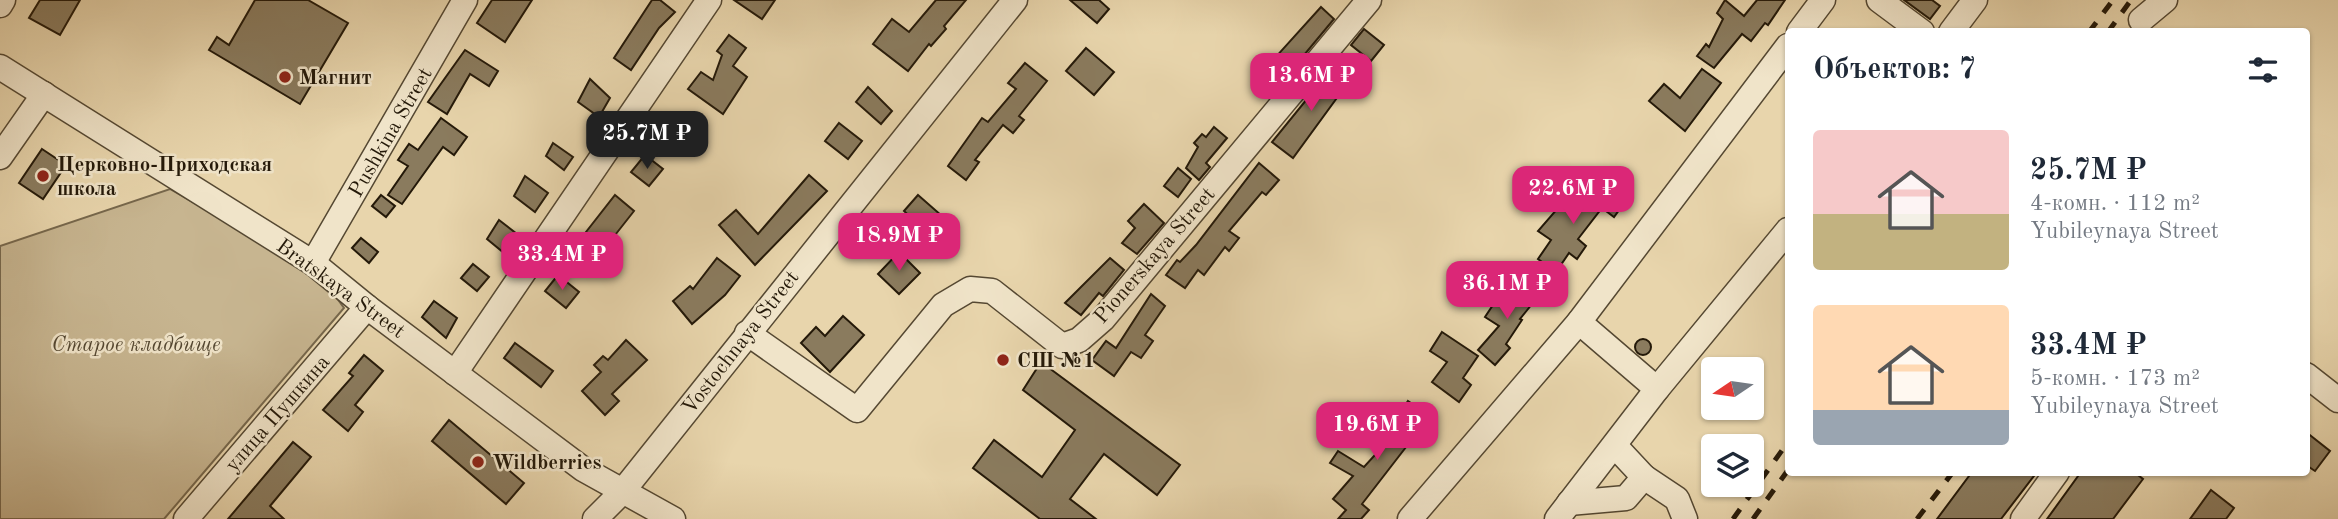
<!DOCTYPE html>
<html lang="ru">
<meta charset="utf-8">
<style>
:root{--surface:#fff;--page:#f2f2f3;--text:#1f2937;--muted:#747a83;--accent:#db2777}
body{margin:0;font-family:"Old Standard TT",serif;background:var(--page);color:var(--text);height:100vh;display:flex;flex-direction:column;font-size:26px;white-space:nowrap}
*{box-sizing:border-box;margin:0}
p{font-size:23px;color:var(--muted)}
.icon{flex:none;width:38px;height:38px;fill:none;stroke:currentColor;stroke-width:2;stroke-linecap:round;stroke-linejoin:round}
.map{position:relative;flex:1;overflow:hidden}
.side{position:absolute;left:1785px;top:28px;width:525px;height:448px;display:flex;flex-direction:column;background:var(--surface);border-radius:7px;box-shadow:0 2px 5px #0004}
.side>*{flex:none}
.needle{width:46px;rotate:257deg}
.fabs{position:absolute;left:1701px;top:357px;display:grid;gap:14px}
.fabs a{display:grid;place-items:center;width:63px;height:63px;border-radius:7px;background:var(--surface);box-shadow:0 2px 5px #0004;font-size:35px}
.price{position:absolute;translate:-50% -60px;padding:0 16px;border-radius:14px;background:var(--accent);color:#fff;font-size:23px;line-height:46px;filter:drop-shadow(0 2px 4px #0008)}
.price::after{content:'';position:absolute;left:50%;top:42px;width:21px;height:16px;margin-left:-10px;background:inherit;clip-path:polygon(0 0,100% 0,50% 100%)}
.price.current{background:#222;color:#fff}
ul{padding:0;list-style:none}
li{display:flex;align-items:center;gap:21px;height:175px;padding:0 28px}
li span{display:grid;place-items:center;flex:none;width:196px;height:140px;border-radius:7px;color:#555}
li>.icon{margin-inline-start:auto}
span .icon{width:84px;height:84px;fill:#fffc;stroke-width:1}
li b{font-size:30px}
h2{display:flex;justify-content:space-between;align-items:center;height:84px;padding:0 28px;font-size:30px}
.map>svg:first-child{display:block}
.green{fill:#c7b590;stroke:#76674c;stroke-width:2}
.building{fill:#8a7b5e;stroke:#241909;stroke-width:2}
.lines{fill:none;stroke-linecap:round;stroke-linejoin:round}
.minor-casing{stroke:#554832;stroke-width:27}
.minor{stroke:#f0e4c9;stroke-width:24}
.rail{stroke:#241909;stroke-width:5;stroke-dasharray:12 12;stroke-linecap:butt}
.poi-dot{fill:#8f2418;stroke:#f0e4c9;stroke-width:2.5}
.labels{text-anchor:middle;stroke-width:5;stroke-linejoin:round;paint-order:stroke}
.poi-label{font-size:21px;font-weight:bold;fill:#241909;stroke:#f0e4c9;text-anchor:start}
.street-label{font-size:21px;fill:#241909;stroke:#f0e4c9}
.park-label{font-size:21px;font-style:italic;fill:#554832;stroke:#f0e4c9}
</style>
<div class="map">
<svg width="2338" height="519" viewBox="0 0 2338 519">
<rect width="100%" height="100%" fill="#e8d5ac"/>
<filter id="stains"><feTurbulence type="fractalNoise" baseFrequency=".00286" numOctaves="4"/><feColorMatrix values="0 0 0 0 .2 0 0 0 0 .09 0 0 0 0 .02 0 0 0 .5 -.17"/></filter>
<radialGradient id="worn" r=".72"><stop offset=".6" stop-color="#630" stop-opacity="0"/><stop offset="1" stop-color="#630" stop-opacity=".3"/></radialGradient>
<polygon class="green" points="170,189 321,276 344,308 164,519 0,519 0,246"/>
<g class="building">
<polygon points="40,0 80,0 60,35 29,18"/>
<polygon points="255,0 308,0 348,23 300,104 209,50 217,37 229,45"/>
<polygon points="492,0 532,0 505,42 477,23"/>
<polygon points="652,0 660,0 675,12 659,28 631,70 614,58"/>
<polygon points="734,0 775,0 762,19"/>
<polygon points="936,0 966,0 944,26 946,29 931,46 929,44 908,71 873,44 892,19 909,32"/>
<polygon points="1070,0 1099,0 1109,9 1097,23"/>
<polygon points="1725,0 1744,16 1757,0 1785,0 1768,25 1765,23 1751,41 1742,34 1714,68 1697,56 1706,44 1709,47 1723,19 1717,13"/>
<polygon points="1904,0 1932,0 1940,6 1930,19"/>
<polygon points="1321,7 1334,19 1280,84 1264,70"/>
<polygon points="1364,29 1384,45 1371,61 1351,45"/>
<polygon points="729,35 746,48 733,66 747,77 723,114 688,89 701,72 713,80 722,55 717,51"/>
<polygon points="1086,48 1114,72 1094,95 1066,71"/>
<polygon points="465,50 498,71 489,86 470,74 447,114 428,102"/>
<polygon points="1025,63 1047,81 1019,116 1024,120 1013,133 1003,125 975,160 979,162 966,180 948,166 982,118 988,122 1016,89 1008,83"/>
<polygon points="1333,67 1350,80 1293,158 1272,142"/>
<polygon points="1702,69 1721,83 1685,131 1649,101 1664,84 1680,98"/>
<polygon points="590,79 610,98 599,117 578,102"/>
<polygon points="868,87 892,111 881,124 856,102"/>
<polygon points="669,113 685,129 674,140 658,124"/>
<polygon points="441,118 467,137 454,155 443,147 402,204 388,195 408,166 398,160 409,144 418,150"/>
<polygon points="839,123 862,141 848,159 825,141"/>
<polygon points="1214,127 1227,138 1206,163 1210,167 1199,180 1186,168 1198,147 1194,143 1202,134 1206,137"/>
<polygon points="553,143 573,157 564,170 546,156"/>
<polygon points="42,149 66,165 43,199 19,183"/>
<polygon points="645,155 663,169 649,186 631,172"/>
<polygon points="1259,163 1279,180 1266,195 1262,192 1229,231 1239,238 1229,251 1225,247 1204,275 1198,270 1185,288 1166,275 1177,260 1180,262 1196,245"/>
<polygon points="1178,168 1191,179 1178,197 1164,186"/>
<polygon points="809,175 827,191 755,265 719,225 736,210 758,234"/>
<polygon points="525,176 548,193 535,212 514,196"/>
<polygon points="1594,184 1622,206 1614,217 1602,208 1578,239 1586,246 1577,259 1569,253 1556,272 1538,259 1551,240 1538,231 1564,201 1575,209"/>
<polygon points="381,195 395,206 386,217 372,206"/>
<polygon points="615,195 634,211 608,244 615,250 601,268 575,246"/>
<polygon points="918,195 942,216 927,232 904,211"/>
<polygon points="1144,204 1164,223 1137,254 1122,243 1135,228 1128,221"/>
<polygon points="499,220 517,234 504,253 487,239"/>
<polygon points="361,238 378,252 369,263 352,248"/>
<polygon points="899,252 920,273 899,294 878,274"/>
<polygon points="717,258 740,276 725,295 692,324 673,301 690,286 693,289"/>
<polygon points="1110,258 1124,270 1103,296 1099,293 1081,315 1065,303"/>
<polygon points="473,264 489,277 477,291 461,278"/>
<polygon points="558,275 579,292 566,308 545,291"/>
<polygon points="1523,281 1540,294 1520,319 1522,320 1506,344 1510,348 1495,365 1478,350 1499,326 1485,317 1495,302 1502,307"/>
<polygon points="1151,294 1165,306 1145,335 1153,341 1141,358 1131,352 1114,376 1092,360 1106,341 1116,348"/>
<polygon points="434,301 457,318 446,338 422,317"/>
<polygon points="843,316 864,335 830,372 801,343 816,327 825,336"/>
<polygon points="1442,332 1478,356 1463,378 1471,385 1459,402 1432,382 1447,362 1430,351"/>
<circle cx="1643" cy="347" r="8"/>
<polygon points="626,340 647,360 612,394 619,401 605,415 582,391 601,372 594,365 603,356 608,360"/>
<polygon points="515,343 553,371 541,387 504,358"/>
<polygon points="364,355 383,371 355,405 363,412 348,431 323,410 353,376 349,373"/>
<polygon points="1041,362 1180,465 1157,495 1104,454 1070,499 1096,519 1040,519 973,468 994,440 1042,477 1075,430 1023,390"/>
<polygon points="1408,401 1430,416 1362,504 1369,510 1361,519 1338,519 1346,510 1333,499 1353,476 1330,463 1338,451 1364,467 1385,444 1376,437 1385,425 1390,428"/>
<polygon points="449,420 524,483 506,504 432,441"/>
<polygon points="2306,432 2330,451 2315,471 2306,465"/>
<polygon points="293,442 311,457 270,506 284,519 228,519"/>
<polygon points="1972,472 2037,472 2001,519 1937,519"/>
<polygon points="2081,472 2134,472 2143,479 2113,519 2047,519"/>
<polygon points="2211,490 2234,508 2226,519 2190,519"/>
</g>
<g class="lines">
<defs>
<g id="minor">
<polyline points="1879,0 1922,32"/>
<polyline points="0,5 3,0"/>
<polyline points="2141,20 2165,0"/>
<polyline points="1799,32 1823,0"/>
<polyline points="1951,32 1975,0"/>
<polyline points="0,67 313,263 367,307 583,469 673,519"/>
<polyline points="0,157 44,94"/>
<polyline points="313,263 465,0"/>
<polyline points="1579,322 1657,389"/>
<polyline points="747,333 857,410 943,305 970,289 992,291 1062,346 1079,340 1103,319 1369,0"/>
<polyline points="455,373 709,0"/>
<polyline points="2306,375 2338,400"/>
<polyline points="1644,477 1677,499 1685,519"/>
<polyline points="1569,503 1626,498 1644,477 1616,447"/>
<polyline points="186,519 367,307"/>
<polyline points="595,519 622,492 1015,0"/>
<polyline points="1410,519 1579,322 1788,46"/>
<polyline points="1557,519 1657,389 1788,230"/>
<polyline points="2023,519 2057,472"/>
</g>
</defs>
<use href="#minor" class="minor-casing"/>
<use href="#minor" class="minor"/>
<g class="rail">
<polyline points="2089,32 2113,0"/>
<polyline points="2108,32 2131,0"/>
<polyline points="1733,519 1788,442"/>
<polyline points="1753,519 1788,470"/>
<polyline points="1917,519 1953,472"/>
</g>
</g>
<g class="poi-dot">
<circle cx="285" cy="77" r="7"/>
<circle cx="43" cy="176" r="7"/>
<circle cx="1003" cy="360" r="7"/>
<circle cx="478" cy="462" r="7"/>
</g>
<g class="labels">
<g class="poi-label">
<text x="299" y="84">Магнит</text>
<text x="57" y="171">Церковно-Приходская<tspan x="57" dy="24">школа</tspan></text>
<text x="1017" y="367">СШ №1</text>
<text x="492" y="469">Wildberries</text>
</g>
<g class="street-label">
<text transform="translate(390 132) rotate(-60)" y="7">Pushkina Street</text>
<text transform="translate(1154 255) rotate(-49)" y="7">Pionerskaya Street</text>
<text transform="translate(341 288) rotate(36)" y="7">Bratskaya Street</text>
<text transform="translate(740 342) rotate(-52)" y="7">Vostochnaya Street</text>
<text transform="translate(277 413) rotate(-49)" y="7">улица Пушкина</text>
</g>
<g class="park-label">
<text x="136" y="351">Старое кладбище</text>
</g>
</g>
<rect width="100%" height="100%" filter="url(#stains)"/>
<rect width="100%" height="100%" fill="url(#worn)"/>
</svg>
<div class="fabs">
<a><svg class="needle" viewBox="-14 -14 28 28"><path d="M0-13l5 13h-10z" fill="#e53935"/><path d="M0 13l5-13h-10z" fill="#747a83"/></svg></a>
<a><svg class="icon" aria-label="layers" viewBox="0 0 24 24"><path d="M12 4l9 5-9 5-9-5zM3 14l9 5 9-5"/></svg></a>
</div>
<b class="price" style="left:1311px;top:113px">13.6M ₽</b>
<b class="price current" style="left:647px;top:171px">25.7M ₽</b>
<b class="price" style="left:1573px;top:226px">22.6M ₽</b>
<b class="price" style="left:899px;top:273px">18.9M ₽</b>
<b class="price" style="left:562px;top:292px">33.4M ₽</b>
<b class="price" style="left:1507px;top:321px">36.1M ₽</b>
<b class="price" style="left:1377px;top:462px">19.6M ₽</b>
<section class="side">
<h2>Объектов: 7<svg class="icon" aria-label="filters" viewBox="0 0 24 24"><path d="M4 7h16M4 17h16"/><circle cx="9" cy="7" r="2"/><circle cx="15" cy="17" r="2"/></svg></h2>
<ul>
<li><span style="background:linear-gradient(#f6c9c9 60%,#c2b280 0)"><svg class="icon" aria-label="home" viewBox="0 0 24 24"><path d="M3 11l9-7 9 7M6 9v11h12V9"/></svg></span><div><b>25.7M ₽</b><p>4-комн. · 112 m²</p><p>Yubileynaya Street</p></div></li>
<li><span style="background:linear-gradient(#ffd9b3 75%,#9aa5b1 0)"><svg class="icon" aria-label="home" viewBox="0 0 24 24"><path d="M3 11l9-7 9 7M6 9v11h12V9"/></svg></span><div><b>33.4M ₽</b><p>5-комн. · 173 m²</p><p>Yubileynaya Street</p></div></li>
</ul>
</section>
</div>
